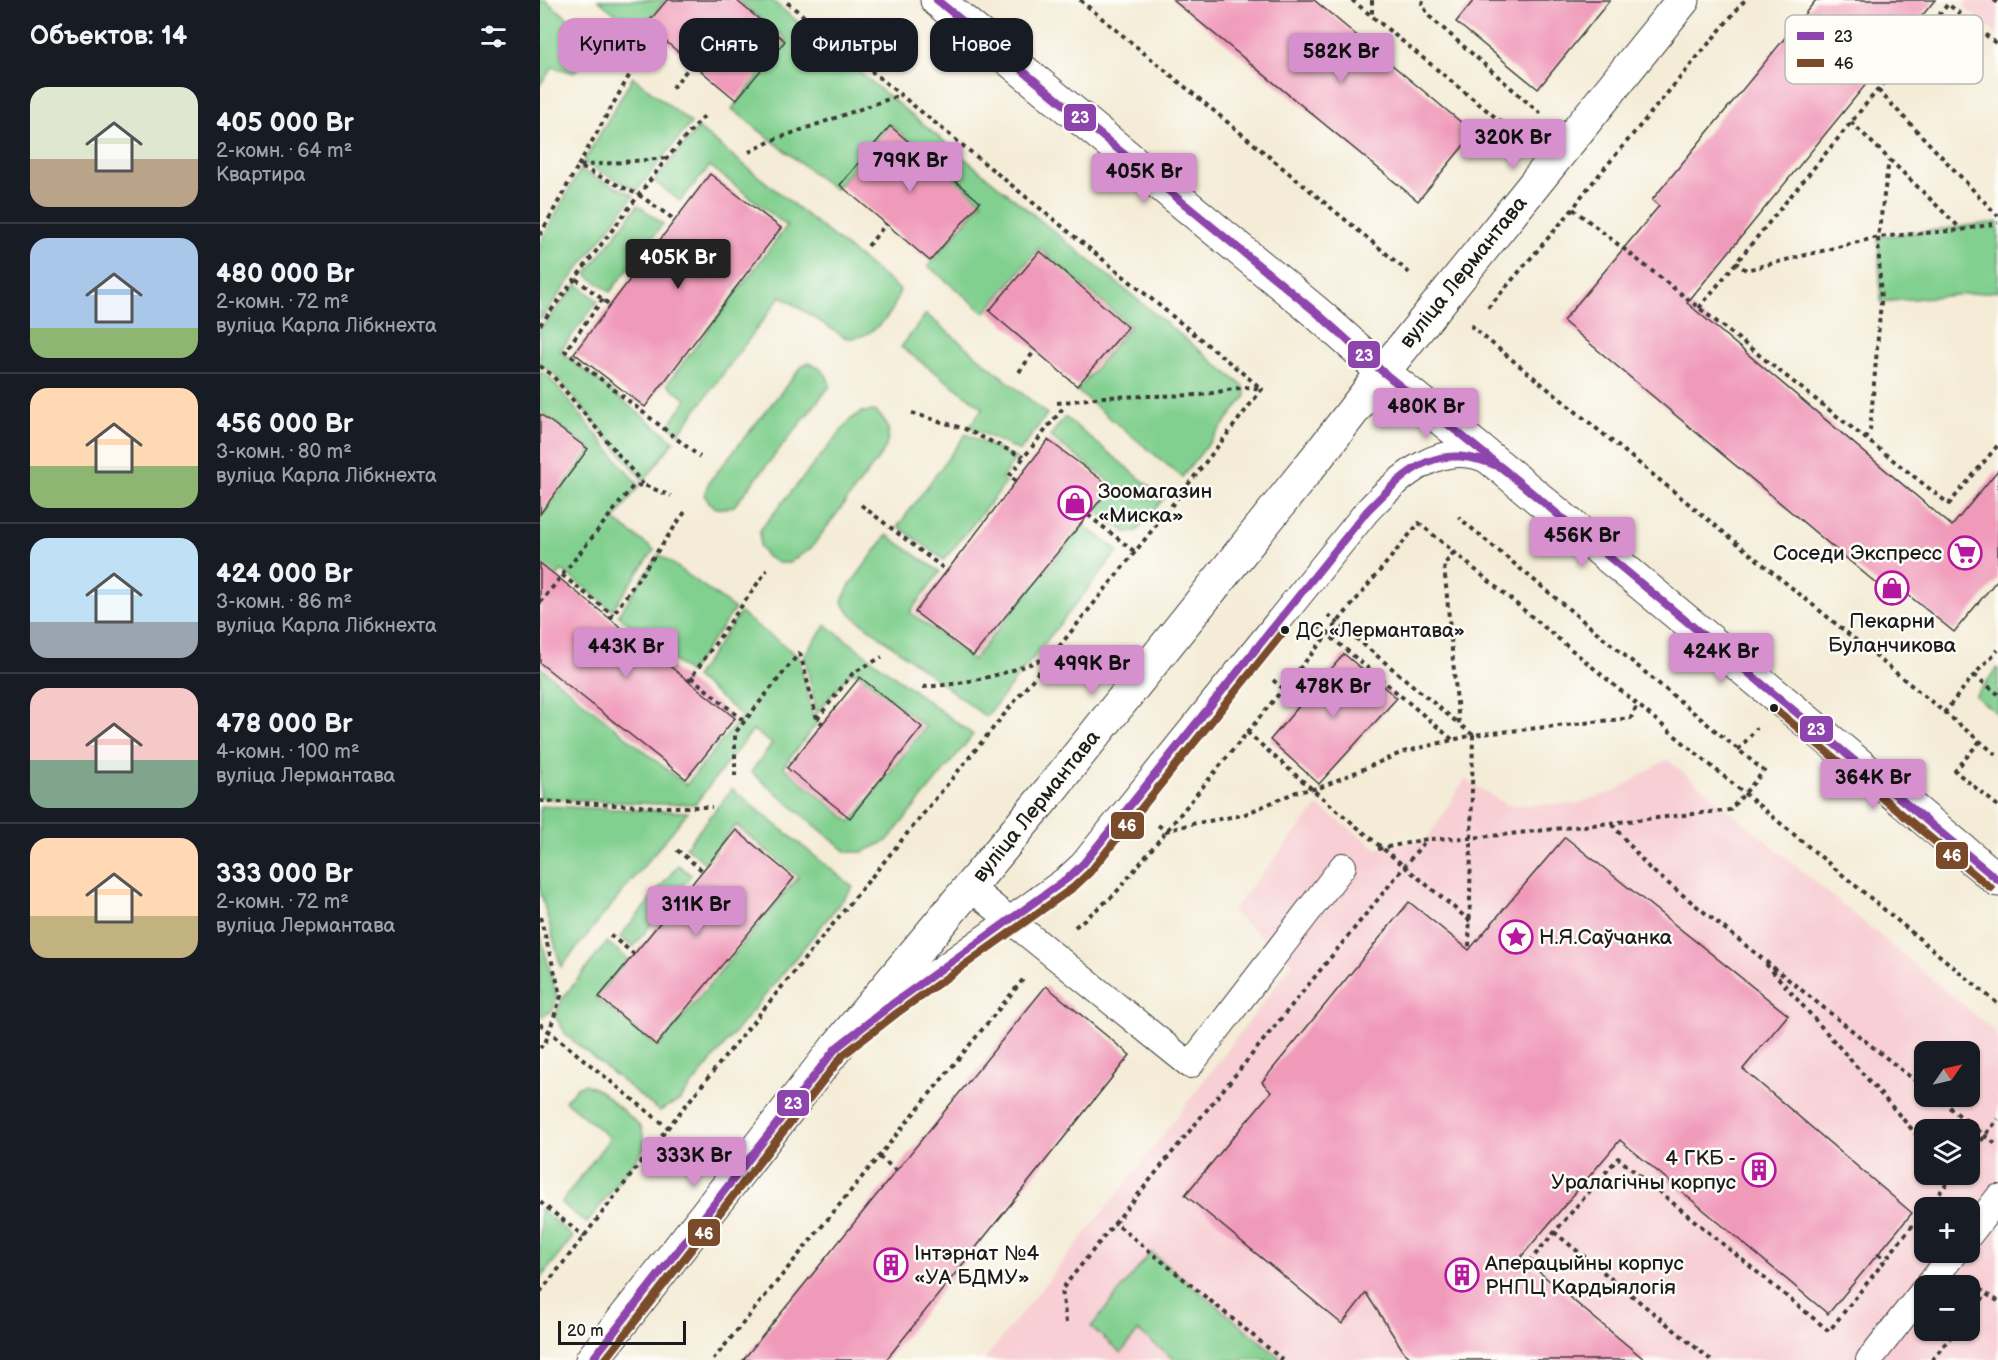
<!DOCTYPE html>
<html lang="ru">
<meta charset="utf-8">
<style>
:root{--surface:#171b24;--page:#242831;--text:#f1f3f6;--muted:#9ea1a6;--line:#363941;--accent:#d690ce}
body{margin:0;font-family:"Balsamiq Sans",sans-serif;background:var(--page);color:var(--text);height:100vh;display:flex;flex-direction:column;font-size:22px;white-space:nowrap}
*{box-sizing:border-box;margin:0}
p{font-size:20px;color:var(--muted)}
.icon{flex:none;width:33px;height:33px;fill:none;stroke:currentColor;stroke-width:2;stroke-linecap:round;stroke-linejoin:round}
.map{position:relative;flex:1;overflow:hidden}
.drawer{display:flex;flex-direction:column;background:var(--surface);width:540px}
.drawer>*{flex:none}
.guide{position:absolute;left:18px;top:18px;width:570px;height:54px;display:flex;gap:12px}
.needle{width:39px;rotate:56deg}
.buttons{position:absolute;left:1374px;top:1041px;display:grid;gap:12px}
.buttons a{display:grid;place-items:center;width:66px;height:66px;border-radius:12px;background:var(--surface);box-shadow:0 2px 4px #0004;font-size:30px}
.scale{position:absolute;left:18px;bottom:15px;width:128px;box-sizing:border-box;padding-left:6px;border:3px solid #1c1c1c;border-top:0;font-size:16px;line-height:21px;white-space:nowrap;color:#1c1c1c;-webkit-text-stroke:4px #fdfcf7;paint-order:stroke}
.price{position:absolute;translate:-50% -51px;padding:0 14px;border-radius:6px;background:var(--accent);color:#111;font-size:20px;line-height:39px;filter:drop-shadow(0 2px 3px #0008)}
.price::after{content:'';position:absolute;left:50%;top:36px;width:18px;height:14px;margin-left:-9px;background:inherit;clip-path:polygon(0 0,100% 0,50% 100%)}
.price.current{background:#222;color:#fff}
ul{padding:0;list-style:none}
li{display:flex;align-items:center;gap:18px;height:150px;padding:0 30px}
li+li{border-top:2px solid var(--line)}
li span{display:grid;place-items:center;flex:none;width:168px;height:120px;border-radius:18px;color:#555}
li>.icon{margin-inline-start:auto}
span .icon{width:72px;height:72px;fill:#fffc;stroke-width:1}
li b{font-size:26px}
h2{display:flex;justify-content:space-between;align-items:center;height:72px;padding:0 30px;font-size:26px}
.tag{padding:0 21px;border-radius:18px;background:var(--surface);box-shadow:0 2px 4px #0004;font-size:21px;line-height:54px}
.tag.current{background:var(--accent);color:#111}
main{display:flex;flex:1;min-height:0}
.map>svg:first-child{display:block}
.built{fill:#f7cfd4;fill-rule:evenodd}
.green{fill:#82d090;stroke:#4f7656;stroke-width:1.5}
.building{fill:#f09aba}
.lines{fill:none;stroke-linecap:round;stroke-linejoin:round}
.lane-casing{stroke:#3c3b38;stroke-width:28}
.street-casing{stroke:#3c3b38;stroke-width:35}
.secondary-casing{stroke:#3c3b38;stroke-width:35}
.path{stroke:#3c3b38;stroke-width:4;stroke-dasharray:4.5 4.5;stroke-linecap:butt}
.lane{stroke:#fff;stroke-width:26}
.street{stroke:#fff;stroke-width:33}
.secondary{stroke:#fff;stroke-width:33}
.bus-1-casing{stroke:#fdfcf7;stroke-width:12}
.bus-2-casing{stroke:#fdfcf7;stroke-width:12}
.bus-1{stroke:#8e44ad;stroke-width:8}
.bus-2{stroke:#7a4b2a;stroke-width:8}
.bus-dot{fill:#1c1c1c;stroke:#fdfcf7;stroke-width:2}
.labels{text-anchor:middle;stroke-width:5;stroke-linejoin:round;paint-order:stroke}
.bus-label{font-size:20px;fill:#1c1c1c;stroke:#fdfcf7;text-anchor:start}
.street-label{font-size:21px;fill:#1c1c1c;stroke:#fdfcf7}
.poi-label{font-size:21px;fill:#1c1c1c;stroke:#fdfcf7;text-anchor:start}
.key{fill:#fdfcf7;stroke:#bab9b5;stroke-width:1.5}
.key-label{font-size:16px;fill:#1c1c1c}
.line-badge{stroke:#fdfcf7;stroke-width:2}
.badge-label{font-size:16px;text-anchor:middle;font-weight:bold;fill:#fff}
</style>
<main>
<section class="drawer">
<h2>Объектов: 14<svg class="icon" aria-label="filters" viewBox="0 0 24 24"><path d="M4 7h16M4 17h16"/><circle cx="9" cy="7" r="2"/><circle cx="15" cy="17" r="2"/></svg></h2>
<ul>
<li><span style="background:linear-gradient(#dfe7d0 60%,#b9a48a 0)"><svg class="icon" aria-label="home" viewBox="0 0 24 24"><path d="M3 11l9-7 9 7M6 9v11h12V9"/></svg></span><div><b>405 000 Br</b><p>2-комн. · 64 m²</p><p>Квартира</p></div></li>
<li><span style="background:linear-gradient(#a9c7e8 75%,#8fb573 0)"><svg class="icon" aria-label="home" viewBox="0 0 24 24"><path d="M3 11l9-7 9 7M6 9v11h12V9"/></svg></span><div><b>480 000 Br</b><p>2-комн. · 72 m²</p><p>вуліца Карла Лібкнехта</p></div></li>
<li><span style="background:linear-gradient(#ffd9b3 65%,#8fb573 0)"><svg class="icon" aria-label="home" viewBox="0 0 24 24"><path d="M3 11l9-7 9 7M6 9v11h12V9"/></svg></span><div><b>456 000 Br</b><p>3-комн. · 80 m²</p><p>вуліца Карла Лібкнехта</p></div></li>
<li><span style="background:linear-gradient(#bfe0f5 70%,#9aa5b1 0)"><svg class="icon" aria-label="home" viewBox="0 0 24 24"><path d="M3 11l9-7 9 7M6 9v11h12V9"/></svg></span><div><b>424 000 Br</b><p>3-комн. · 86 m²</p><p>вуліца Карла Лібкнехта</p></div></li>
<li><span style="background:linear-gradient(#f6c9c9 60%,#7fa58c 0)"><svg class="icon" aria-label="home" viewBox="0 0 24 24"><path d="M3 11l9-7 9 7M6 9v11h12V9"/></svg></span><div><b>478 000 Br</b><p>4-комн. · 100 m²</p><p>вуліца Лермантава</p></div></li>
<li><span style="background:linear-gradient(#ffd9b3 65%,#c2b280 0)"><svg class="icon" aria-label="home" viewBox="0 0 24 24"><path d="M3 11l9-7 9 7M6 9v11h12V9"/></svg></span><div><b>333 000 Br</b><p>2-комн. · 72 m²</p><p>вуліца Лермантава</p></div></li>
</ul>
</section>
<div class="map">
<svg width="1458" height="1360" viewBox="0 0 1458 1360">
<rect width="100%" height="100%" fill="#fdfcf7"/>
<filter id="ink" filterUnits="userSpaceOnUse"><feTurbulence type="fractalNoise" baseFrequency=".0167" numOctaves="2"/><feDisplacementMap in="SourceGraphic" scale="12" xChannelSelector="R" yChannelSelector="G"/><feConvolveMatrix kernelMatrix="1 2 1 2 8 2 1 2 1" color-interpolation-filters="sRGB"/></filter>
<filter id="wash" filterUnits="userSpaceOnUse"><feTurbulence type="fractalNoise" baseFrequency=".008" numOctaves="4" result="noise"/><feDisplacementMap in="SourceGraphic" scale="24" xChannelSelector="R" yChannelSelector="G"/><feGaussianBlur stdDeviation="1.35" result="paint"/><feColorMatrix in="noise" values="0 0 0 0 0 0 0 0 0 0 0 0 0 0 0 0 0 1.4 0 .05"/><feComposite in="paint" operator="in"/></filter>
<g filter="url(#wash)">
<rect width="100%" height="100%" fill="#f4ecd7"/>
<g class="built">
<polygon points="1429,0 1458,0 1458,35 1424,7"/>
<path d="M 1127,759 L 1458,1034 L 1458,1360 L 444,1360 L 594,1173 L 753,963 L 691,911 L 778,806 L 838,849 L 887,839 L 925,779 L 966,805 L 1035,804 L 1074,792 ZM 1384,1052 L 1430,1052 L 1430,1096 L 1384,1096 ZM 1384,1130 L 1430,1130 L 1430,1174 L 1384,1174 ZM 1384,1208 L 1430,1208 L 1430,1252 L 1384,1252 ZM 1384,1286 L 1430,1286 L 1430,1330 L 1384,1330 Z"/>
</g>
<g class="green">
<path d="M 0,0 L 5,0 C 28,19 45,26 47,58 L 34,73 L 13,67 L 0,85 Z"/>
<polygon points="58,0 125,0 98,32"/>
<polygon points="198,0 231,0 704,387 706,396 642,477 537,391 590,326 499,248 445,313 388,266 442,202 350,124 295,190 192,109 247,40"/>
<polygon points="93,77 151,123 97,190 43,163"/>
<path d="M 158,128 L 360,290 C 357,297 355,307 350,313 C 340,327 321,342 304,337 L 241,296 L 139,433 L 129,425 L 147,400 L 127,384 L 247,226 L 170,166 L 140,201 L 114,181 Z"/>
<polygon points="40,170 94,195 0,320 0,243"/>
<polygon points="98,205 123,224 70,292 46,274"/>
<polygon points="1458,222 1458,291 1341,302 1338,237"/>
<polygon points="37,284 58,301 20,351 134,441 104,481 14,374 0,364 0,329"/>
<polygon points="386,314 507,414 480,451 429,427 443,408 361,347"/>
<path d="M 269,363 C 280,368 288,373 290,386 L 194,506 C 177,510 174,511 164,495 L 169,482 L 262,366 Z"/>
<polygon points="0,371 10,378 99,486 74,520 114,550 72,610 22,570 0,598 0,518 51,449 0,411"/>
<path d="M 334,411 C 351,422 351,434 344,451 L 271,548 L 249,563 L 239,563 L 227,557 L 220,547 L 220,530 L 311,419 L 322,412 Z"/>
<polygon points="525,417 624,498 597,531 587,533 556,511 575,486 510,436"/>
<polygon points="426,434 476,458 461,479 466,483 404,560 358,526"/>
<polygon points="543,525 578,551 446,717 309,613 302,601 310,585 347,535 400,572 370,612 433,660"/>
<polygon points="119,554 195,609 149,673 78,615"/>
<polygon points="200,613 259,657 274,719 278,722 243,767 311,822 385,727 318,673 311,672 277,713 264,655 286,625 433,735 347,841 323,852 307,852 211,772 232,744 213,730 155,804 118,804 0,798 0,667 146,785 202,716 155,677"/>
<polygon points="1458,668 1458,714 1435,696"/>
<polygon points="192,789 313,887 139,1101 119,1111 27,1036 15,1016 23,998 67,942 88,959 56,998 118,1047 258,877 196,825 165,863 146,847"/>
<polygon points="0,806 148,812 21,967 0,890"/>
<polygon points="138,865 151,875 93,947 80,937"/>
<polygon points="0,933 17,997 13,1010 2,1017 0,1015"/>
<polygon points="45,1084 60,1091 97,1123 102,1129 105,1147 47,1223 21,1203 70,1138 25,1101 38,1086"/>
<polygon points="0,1208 33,1237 0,1279"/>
<polygon points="611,1252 743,1360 635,1360 598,1331 581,1353 551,1327"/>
</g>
<g id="blocks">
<g class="building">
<polygon points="127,0 196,0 245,41 196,100 106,25"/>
<polygon points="633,0 774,0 934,133 878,201"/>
<polygon points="934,0 1070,0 998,89 916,22"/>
<polygon points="1276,0 1395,0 1147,303 1412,526 1458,470 1458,579 1414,632 1362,590 1355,599 1023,321 1119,206 1112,200"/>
<polygon points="350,126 440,202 390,261 300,185"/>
<polygon points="170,174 241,228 105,407 34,353"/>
<polygon points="500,251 588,327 537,386 449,311"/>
<polygon points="0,414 48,449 0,514"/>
<polygon points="508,440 571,487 433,656 375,612"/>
<polygon points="0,563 195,718 146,779 0,663"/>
<polygon points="804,654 857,698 779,784 730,740"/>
<polygon points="320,677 382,727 310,818 247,768"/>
<polygon points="196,830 254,878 116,1045 59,997"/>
<polygon points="1025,837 1248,1015 1203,1069 1372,1213 1288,1314 1080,1140 981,1257 1105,1360 873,1360 864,1352 826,1293 802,1324 645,1195 731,1092 722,1082 869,902 929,950"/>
<polygon points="506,986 590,1055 346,1360 203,1360"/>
</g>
</g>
</g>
<g filter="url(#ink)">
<use href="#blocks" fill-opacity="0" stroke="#3c3b38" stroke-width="1.5"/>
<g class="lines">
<defs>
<g id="lane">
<polyline points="429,887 650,1065 803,866"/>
<path d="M 329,1021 L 528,878 L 543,864 L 827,511 C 858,478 903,436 951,462"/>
<polyline points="1430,1234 1458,1198"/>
<polyline points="1388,1286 1415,1252"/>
<polyline points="1329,1360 1384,1290"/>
</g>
<polyline id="street" points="843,372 1143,0"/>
<g id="secondary">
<polyline points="397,0 778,314 843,372 962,468 1458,880"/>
<polyline points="52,1360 296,1048 512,788 786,446 843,372"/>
</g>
</defs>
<use href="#lane" class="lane-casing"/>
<use href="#street" class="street-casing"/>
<use href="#secondary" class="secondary-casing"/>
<g class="path">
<polyline points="540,0 872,275"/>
<polyline points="812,0 982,139"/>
<polyline points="832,0 832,16"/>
<polyline points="883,0 882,4 889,16 1002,115"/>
<polyline points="1454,0 1458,3"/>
<polyline points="98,60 38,166 99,195 135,220"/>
<polyline points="132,88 153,63"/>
<polyline points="1338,90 1458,216"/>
<polyline points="1311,122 1421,229"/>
<polyline points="209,152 233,140 360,95"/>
<polyline points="1033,209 1409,504 1458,445"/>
<polyline points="0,235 38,166 127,158"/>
<polyline points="328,246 346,224"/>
<polyline points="1195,262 1206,270 1338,237 1421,230 1458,223"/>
<polyline points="36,279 70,305"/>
<polyline points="63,299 25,351 160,457"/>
<polyline points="948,308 1033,209 1043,194 1205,0"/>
<polyline points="1159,308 1408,4 1458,45"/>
<polyline points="0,325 127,158 165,115"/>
<polyline points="934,325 932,327 1458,756"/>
<polyline points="0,366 12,375 103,484"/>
<polyline points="479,372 495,350"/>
<polyline points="517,403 563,397 661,395 704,387 722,389"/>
<polyline points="372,413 425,429 483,457"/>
<polyline points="1326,439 1330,430 1341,302 1338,237 1349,160"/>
<polyline points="476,481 469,476 523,408"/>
<polyline points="321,505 407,571"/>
<polyline points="548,515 595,552"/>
<polyline points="914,552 904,565 919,724 933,735 1091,718 1097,705"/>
<polyline points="22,575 73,615"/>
<polyline points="0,603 93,486 104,485 131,496"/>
<polyline points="788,615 919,724"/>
<polyline points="70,619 147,509"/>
<polyline points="778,626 913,740"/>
<polyline points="260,653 277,719 283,724"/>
<polyline points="1434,675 1458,694"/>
<polyline points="151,677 204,721"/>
<polyline points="733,680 757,701"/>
<polyline points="148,682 227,570"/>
<path d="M 383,687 C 428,684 468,674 510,656"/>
<polyline points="1404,713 1434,675 1458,650"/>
<polyline points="277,719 313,673 342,657"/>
<path d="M 707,732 C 779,797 855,858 930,921"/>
<polyline points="1440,741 1415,771 1458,806"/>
<polyline points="1198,750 1217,728"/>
<polyline points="195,776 195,733 260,652"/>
<polyline points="0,801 118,807 172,807"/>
<polyline points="1072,824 1109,868 1384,1088"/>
<polyline points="618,825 626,831 651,824 703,815 756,792 779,788 863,752 933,735 929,950"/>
<polyline points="838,849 887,839 932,838 1190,810 1224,771 918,517"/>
<polyline points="137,850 163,871"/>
<polyline points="0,917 21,996 6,1041 0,1048"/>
<polyline points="535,927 574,895 879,523 1458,1004"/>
<polyline points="70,935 94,954"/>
<polyline points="1226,964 1384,1143"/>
<polyline points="0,1024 128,1128"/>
<polyline points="1395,1096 1458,1146"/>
<polyline points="1430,1155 1458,1119"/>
<polyline points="339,1157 356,1170"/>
<polyline points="0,1202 45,1237"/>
<polyline points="1388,1208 1414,1174"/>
<polyline points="1014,1232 1171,1360"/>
<polyline points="1338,1254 1346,1260"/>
<polyline points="989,1262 1078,1158 1289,1331 1384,1211"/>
<polyline points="1433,1283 1446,1294"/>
<path d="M 0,1292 C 51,1229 99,1163 150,1100 C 341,863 537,631 722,389 L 244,0"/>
<polyline points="1430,1315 1446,1294 1458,1301"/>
<polyline points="526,1323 522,1289 575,1223"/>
<polyline points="173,1360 485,977"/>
<polyline points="743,1360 575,1223 886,840"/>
<polyline points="1392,1360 1416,1330"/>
</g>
<use href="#lane" class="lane"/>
<use href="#street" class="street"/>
<use href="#secondary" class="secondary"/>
<defs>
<g id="bus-1">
<polyline points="397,0 778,314 843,372 967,472"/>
<path d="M 52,1360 L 296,1048 L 351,1005 L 528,878 L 543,864 L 827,511 C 871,466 898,440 962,468 L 1458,880"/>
</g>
<g id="bus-2">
<polyline points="1234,708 1451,888"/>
<polyline points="65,1360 303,1055 357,1013 534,887 550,872 745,630"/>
</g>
</defs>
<use href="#bus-1" class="bus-1-casing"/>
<use href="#bus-2" class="bus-2-casing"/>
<use href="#bus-1" class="bus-1"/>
<use href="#bus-2" class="bus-2"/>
</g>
</g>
<defs>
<symbol id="shop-ring" viewBox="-11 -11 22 22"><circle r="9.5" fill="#fdfcf7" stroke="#b5179e" stroke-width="1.5"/><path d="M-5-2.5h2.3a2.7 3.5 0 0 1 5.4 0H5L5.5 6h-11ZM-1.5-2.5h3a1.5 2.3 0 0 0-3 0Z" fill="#b5179e"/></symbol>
<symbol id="supermarket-ring" viewBox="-11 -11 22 22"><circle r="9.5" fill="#fdfcf7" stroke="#b5179e" stroke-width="1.5"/><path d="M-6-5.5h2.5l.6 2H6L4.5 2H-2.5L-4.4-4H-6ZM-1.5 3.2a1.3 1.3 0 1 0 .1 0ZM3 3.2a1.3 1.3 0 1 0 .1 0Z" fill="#b5179e"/></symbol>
<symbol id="sight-ring" viewBox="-11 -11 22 22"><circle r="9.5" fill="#fdfcf7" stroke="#b5179e" stroke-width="1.5"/><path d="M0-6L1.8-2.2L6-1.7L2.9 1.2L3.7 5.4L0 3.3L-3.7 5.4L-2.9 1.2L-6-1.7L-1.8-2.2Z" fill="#b5179e"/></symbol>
<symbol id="building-ring" viewBox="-11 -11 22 22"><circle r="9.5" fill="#fdfcf7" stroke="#b5179e" stroke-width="1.5"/><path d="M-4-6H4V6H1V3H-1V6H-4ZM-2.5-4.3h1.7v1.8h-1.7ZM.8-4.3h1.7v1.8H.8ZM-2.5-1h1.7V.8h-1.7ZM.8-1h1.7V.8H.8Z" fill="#b5179e"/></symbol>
</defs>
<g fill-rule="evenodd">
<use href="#shop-ring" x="516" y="484" width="38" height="38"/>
<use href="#supermarket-ring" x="1406" y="534" width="38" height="38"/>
<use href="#shop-ring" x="1333" y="569" width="38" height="38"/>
<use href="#sight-ring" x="957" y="918" width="38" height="38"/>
<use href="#building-ring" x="1200" y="1151" width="38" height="38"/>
<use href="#building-ring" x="332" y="1246" width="38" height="38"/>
<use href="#building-ring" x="903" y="1256" width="38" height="38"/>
</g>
<g class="bus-dot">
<circle cx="745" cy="630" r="5"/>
<circle cx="1234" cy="708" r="5"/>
</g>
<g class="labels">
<g class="bus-label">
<text x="756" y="637">ДС «Лермантава»</text>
</g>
<g class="street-label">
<text transform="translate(923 272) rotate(-51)" y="7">вуліца Лермантава</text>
<text transform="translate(496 806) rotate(-51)" y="7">вуліца Лермантава</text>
</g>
<g class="poi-label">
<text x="558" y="498">Зоомагазин<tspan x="558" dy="24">«Миска»</tspan></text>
<text x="1402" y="560" text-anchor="end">Соседи Экспресс</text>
<text x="1352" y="628" text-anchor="middle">Пекарни<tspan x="1352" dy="24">Буланчикова</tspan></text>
<text x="999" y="944">Н.Я.Саўчанка</text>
<text x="1196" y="1165" text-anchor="end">4 ГКБ -<tspan x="1196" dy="24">Уралагічны корпус</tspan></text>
<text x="374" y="1260">Інтэрнат №4<tspan x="374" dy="24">«УА БДМУ»</tspan></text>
<text x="945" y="1270">Аперацыйны корпус<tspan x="945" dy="24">РНПЦ Кардыялогія</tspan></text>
</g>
</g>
<rect x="1245" y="15" width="198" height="69" rx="9" class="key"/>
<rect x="1257" y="32" width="27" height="8" fill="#8e44ad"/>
<rect x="1257" y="59" width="27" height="8" fill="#7a4b2a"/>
<g class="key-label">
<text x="1294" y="42">23</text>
<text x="1294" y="69">46</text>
</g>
<g class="line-badge">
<rect x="523" y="103" width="34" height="29" rx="6" fill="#8e44ad"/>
<rect x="807" y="340" width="34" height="29" rx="6" fill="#8e44ad"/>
<rect x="1259" y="715" width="35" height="28" rx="6" fill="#8e44ad"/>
<rect x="570" y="811" width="35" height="29" rx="6" fill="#7a4b2a"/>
<rect x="1395" y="841" width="34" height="29" rx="6" fill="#7a4b2a"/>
<rect x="236" y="1089" width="34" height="28" rx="6" fill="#8e44ad"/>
<rect x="147" y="1218" width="34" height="29" rx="6" fill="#7a4b2a"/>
</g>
<g class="badge-label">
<text x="540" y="123">23</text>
<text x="824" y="361">23</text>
<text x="1276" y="735">23</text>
<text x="587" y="831">46</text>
<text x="1412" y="861">46</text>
<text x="253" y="1109">23</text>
<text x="164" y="1239">46</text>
</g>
</svg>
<div class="buttons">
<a><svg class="needle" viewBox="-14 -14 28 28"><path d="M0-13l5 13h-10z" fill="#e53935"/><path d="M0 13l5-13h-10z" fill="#9ea1a6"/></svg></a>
<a><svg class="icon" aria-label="layers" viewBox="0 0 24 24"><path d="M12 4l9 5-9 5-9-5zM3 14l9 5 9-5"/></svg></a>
<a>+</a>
<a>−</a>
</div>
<div class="scale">20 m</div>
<b class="price" style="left:801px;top:84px">582K Br</b>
<b class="price" style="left:973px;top:170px">320K Br</b>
<b class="price" style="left:370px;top:193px">799K Br</b>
<b class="price" style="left:604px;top:204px">405K Br</b>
<b class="price current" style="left:138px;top:290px">405K Br</b>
<b class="price" style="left:886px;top:439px">480K Br</b>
<b class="price" style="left:1042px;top:568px">456K Br</b>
<b class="price" style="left:86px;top:679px">443K Br</b>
<b class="price" style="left:1181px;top:684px">424K Br</b>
<b class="price" style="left:552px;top:696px">499K Br</b>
<b class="price" style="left:793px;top:719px">478K Br</b>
<b class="price" style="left:1333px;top:810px">364K Br</b>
<b class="price" style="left:156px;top:937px">311K Br</b>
<b class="price" style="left:154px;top:1188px">333K Br</b>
<div class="guide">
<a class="tag current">Купить</a>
<a class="tag">Снять</a>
<a class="tag">Фильтры</a>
<a class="tag">Новое</a>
</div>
</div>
</main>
